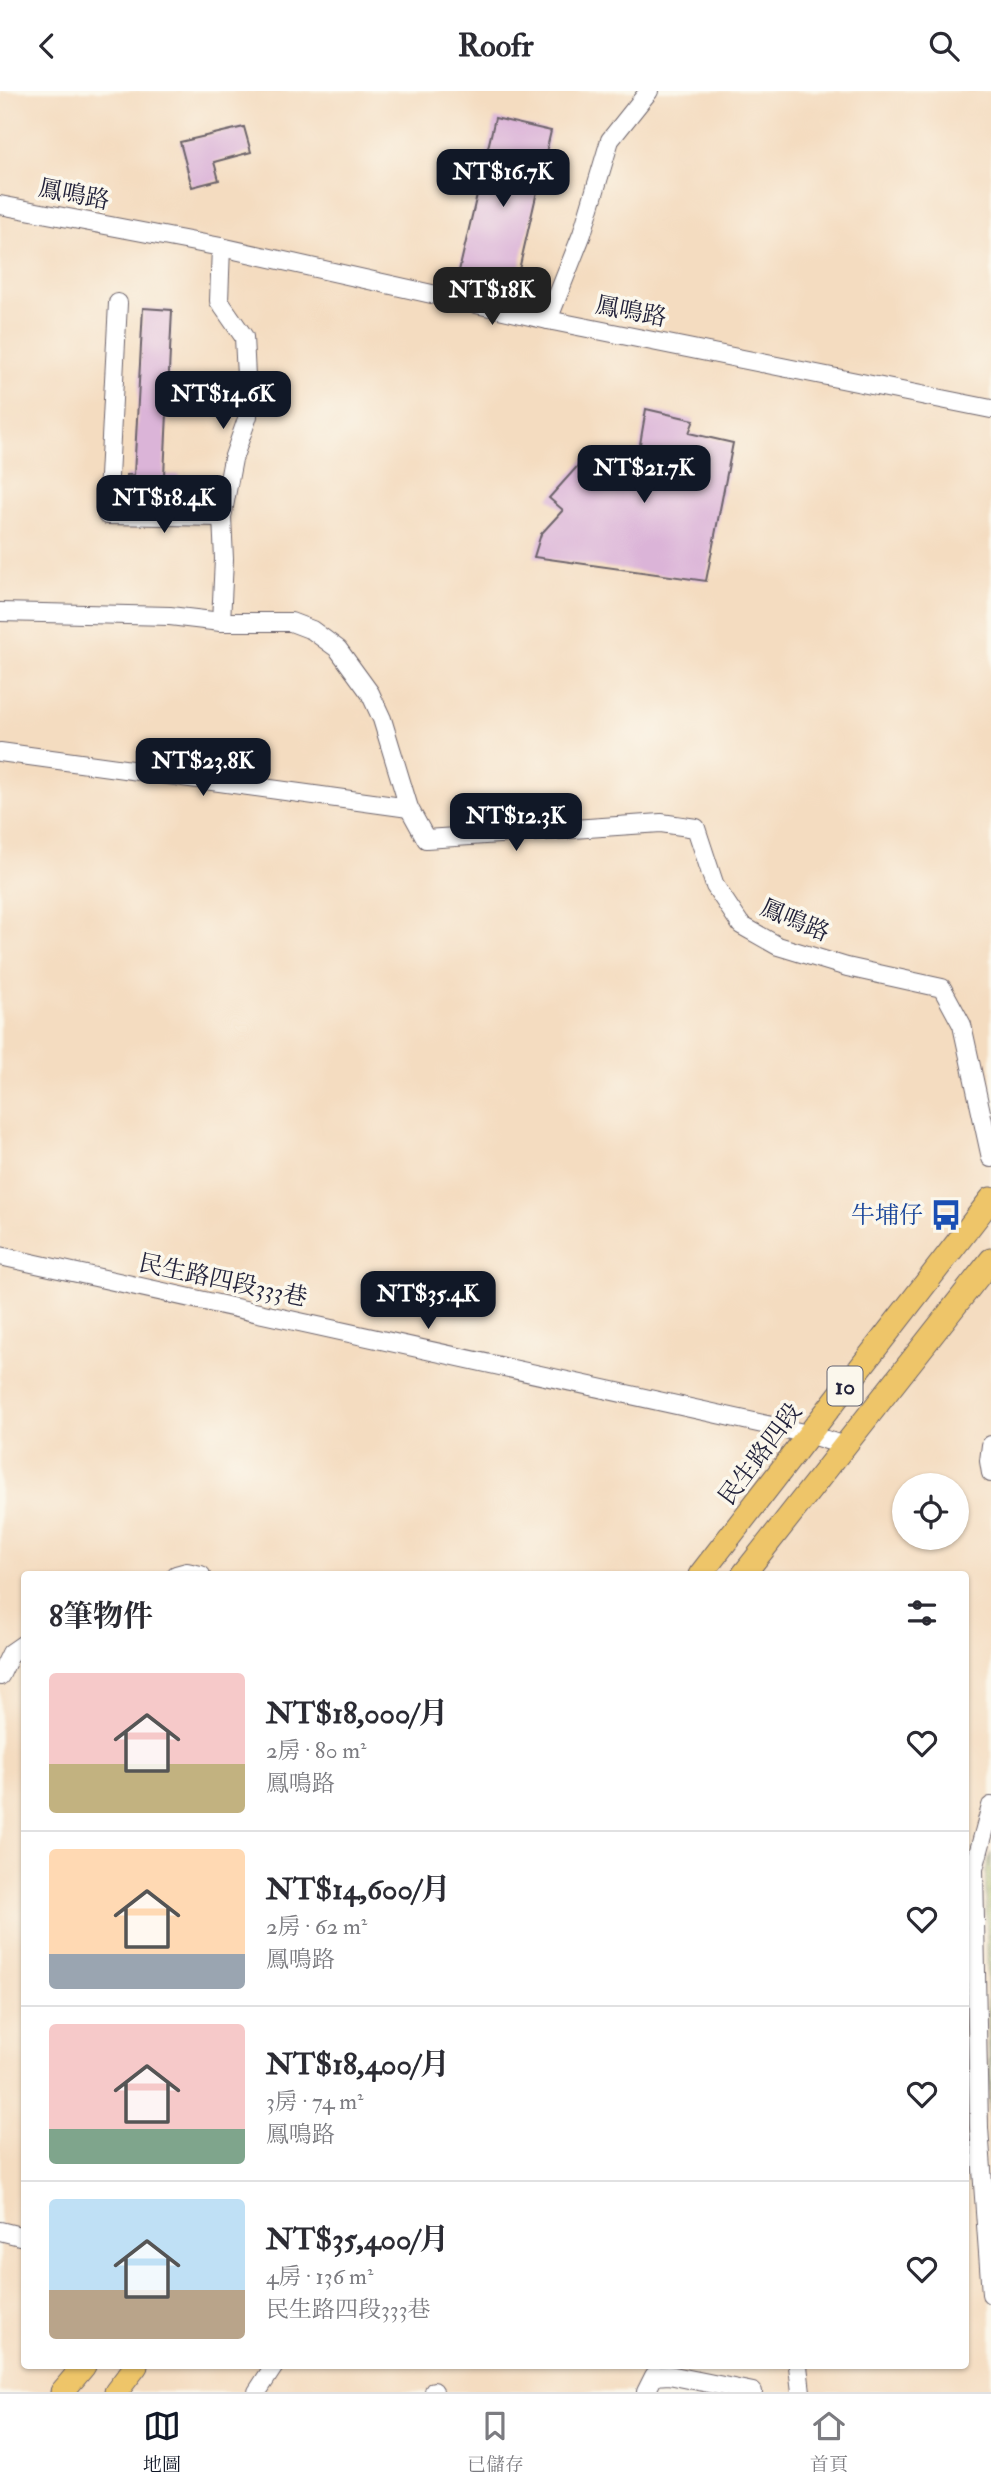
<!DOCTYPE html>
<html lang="zh-TW">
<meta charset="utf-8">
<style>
:root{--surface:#fff;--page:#f2f2f3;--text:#2b2b33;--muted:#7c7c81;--line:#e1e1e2;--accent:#111827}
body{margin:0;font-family:"IM FELL Double Pica","Noto Serif TC",serif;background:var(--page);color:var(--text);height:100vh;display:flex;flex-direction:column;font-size:26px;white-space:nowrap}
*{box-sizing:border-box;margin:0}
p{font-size:23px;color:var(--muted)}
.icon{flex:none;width:38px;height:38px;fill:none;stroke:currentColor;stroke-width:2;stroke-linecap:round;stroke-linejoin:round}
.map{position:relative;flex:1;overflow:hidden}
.sheet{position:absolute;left:21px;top:1480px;width:948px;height:798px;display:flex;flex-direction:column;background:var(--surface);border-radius:7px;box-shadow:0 2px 5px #0004}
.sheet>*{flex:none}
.controls{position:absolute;left:892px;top:1382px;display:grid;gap:14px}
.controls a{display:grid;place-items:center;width:77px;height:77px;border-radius:50%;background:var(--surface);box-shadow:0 2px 5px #0004;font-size:35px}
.price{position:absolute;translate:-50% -60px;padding:0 16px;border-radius:14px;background:var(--accent);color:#fff;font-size:23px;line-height:46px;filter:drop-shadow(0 2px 4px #0008)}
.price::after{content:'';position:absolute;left:50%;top:42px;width:21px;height:16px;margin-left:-10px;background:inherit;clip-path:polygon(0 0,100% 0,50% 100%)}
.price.current{background:#222;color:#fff}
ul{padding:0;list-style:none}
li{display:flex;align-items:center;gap:21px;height:175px;padding:0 28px}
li+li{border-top:2px solid var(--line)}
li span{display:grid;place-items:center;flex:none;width:196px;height:140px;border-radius:7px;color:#555}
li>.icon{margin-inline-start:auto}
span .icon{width:84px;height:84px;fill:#fffc;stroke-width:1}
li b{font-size:30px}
h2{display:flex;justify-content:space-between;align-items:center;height:84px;padding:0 28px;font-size:30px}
header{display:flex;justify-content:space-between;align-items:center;height:91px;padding:0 28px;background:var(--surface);font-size:32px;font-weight:700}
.menu{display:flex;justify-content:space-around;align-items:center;height:98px;border-top:2px solid var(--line);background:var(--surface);font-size:19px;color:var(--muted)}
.menu a{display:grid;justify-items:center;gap:4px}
.menu .current{color:var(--accent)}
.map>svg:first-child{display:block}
.park{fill:url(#park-dots);stroke:#667050;stroke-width:2}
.building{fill:#dbb4d8}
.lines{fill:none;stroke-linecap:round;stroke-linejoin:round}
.minor-casing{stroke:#6c636a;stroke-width:20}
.major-casing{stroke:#6c636a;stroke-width:25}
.minor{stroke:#fff;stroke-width:18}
.major{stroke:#eec569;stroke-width:23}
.labels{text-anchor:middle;stroke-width:7;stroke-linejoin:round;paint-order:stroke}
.shield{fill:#fbf7ec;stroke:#636270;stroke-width:2}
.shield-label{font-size:23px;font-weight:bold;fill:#22223b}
.street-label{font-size:24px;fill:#22223b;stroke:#fbf7ec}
.transit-label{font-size:24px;fill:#164399;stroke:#fbf7ec;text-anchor:end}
</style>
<header><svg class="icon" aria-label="back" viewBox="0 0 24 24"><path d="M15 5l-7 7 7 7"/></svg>Roofr<svg class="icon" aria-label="search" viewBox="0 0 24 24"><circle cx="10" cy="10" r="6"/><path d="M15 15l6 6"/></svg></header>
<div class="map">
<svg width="991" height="2301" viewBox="0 0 991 2301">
<defs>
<pattern id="park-dots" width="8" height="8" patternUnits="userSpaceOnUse" patternTransform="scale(1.75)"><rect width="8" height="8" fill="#aabf64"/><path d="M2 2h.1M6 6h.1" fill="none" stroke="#8a9b54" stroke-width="1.8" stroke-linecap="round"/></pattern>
</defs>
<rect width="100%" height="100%" fill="#fbf7ec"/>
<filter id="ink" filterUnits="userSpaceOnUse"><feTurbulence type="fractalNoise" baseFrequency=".0143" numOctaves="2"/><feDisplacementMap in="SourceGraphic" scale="14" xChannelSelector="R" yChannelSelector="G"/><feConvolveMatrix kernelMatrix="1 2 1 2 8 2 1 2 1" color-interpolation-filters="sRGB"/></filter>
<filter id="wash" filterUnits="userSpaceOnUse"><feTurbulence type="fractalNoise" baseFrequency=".00686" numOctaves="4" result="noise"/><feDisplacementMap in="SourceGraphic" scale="28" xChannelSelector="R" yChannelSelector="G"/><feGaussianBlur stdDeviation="1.57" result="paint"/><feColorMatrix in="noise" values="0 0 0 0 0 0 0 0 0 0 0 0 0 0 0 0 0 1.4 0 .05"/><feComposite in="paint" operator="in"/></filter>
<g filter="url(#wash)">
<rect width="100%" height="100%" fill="#f4dcc0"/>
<polygon class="park" points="991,1762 991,2085 986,1781"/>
<g id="blocks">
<g class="building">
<polygon points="495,27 551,40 512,209 455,197"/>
<polygon points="244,36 251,61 214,71 219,89 192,96 180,51"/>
<polygon points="143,217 172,219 164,384 179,384 180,414 126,413 126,384 134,384"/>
<polygon points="646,318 694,329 689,342 733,352 706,490 534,466 541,443 563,419 549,407 592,359 621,377 639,359"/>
</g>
</g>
</g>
<g filter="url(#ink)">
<use href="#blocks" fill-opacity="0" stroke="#6c636a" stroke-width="2"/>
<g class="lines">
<defs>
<g id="minor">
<polyline points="0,114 221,156 548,229 991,318"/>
<polyline points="221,156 219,210 244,246 248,325 233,368 222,426 224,468 221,531"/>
<polyline points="118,212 107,424 222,426"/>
<polyline points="548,229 582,143 610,49 649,0"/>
<polyline points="0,521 170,525 221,531 291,531 312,539 338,558 370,602 382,628 409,717 426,748 661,732 696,737 715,795 741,834 778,855 847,876 942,897 962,934 991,1067"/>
<polyline points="0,661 409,717"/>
<polyline points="0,1165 808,1343 845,1355"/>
<polyline points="991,1354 989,1370 991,1382"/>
<polyline points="176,1484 187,1481 201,1484"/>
<polyline points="0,1585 11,1562 24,1553"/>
<polyline points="991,1715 974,1778 979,2037 991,2203"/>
<polyline points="0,2140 24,2146"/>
<polyline points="798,2275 801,2301"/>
<polyline points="257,2301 274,2275"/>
<polyline points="434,2301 434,2300"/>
<polyline points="646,2301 654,2285 669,2284 753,2301"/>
</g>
<g id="major">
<polyline points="700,1484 991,1108"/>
<polyline points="743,1484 991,1169"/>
<polyline points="62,2301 84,2275"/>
<polyline points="116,2301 136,2275"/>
</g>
</defs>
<use href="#minor" class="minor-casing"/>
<use href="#major" class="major-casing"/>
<use href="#minor" class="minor"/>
<use href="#major" class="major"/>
</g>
</g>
<defs>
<symbol id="bus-bare" viewBox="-9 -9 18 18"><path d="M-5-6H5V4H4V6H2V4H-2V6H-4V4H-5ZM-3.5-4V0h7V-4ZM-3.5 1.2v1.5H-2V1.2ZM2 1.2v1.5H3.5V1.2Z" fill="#1a4fb4" stroke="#fbf7ec" stroke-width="2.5" paint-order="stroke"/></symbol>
</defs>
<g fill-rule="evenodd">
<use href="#bus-bare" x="924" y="1102" width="44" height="44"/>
</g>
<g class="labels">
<rect class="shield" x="827.5" y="1275.5" width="35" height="39" rx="5"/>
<g class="shield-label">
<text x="845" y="1303">10</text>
</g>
<g class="street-label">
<text transform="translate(74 103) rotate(11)" y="8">鳳鳴路</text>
<text transform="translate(631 220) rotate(11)" y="8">鳳鳴路</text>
<text transform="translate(795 829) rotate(23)" y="8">鳳鳴路</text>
<text transform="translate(223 1189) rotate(12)" y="8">民生路四段333巷</text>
<text transform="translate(760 1363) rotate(-53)" y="8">民生路四段</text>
</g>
<g class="transit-label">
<text x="923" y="1132">牛埔仔</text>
</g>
</g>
</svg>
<div class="controls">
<a><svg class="icon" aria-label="locate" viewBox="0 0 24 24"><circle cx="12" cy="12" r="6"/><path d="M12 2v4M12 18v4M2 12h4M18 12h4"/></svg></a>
</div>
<b class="price" style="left:503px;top:118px">NT$16.7K</b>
<b class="price current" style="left:492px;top:236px">NT$18K</b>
<b class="price" style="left:223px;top:340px">NT$14.6K</b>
<b class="price" style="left:644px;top:414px">NT$21.7K</b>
<b class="price" style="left:164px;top:444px">NT$18.4K</b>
<b class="price" style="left:203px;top:707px">NT$23.8K</b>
<b class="price" style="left:516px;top:762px">NT$12.3K</b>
<b class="price" style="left:428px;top:1240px">NT$35.4K</b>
<section class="sheet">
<h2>8筆物件<svg class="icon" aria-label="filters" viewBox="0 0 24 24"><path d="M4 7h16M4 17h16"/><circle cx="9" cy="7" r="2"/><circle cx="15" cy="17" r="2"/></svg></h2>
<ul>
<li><span style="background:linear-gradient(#f6c9c9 65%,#c2b280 0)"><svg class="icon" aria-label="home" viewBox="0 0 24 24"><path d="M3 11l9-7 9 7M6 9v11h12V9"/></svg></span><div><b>NT$18,000/月</b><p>2房 · 80 m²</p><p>鳳鳴路</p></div><svg class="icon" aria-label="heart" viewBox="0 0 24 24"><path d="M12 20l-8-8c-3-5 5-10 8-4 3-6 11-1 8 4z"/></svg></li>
<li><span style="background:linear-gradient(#ffd9b3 75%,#9aa5b1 0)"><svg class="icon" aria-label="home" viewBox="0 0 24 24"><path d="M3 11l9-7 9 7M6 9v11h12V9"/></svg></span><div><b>NT$14,600/月</b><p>2房 · 62 m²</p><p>鳳鳴路</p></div><svg class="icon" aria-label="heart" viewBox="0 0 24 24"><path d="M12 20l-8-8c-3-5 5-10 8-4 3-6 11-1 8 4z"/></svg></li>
<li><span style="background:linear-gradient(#f6c9c9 75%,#7fa58c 0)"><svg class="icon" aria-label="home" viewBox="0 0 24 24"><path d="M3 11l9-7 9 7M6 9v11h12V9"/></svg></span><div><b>NT$18,400/月</b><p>3房 · 74 m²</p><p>鳳鳴路</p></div><svg class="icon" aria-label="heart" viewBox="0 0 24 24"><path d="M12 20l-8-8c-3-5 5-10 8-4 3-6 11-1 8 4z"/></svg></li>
<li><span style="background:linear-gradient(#bfe0f5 65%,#b9a48a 0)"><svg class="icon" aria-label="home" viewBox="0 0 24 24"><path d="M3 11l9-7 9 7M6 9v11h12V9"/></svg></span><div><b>NT$35,400/月</b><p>4房 · 136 m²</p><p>民生路四段333巷</p></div><svg class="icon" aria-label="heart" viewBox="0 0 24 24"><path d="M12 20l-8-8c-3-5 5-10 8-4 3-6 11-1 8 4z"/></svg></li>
</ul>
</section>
</div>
<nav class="menu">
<a class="current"><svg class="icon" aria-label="map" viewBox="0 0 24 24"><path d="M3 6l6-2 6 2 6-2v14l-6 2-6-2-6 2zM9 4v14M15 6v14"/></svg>地圖</a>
<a><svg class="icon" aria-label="saved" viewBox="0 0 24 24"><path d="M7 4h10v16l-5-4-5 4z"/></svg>已儲存</a>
<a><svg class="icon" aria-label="home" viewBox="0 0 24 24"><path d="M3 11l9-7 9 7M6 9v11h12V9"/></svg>首頁</a>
</nav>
